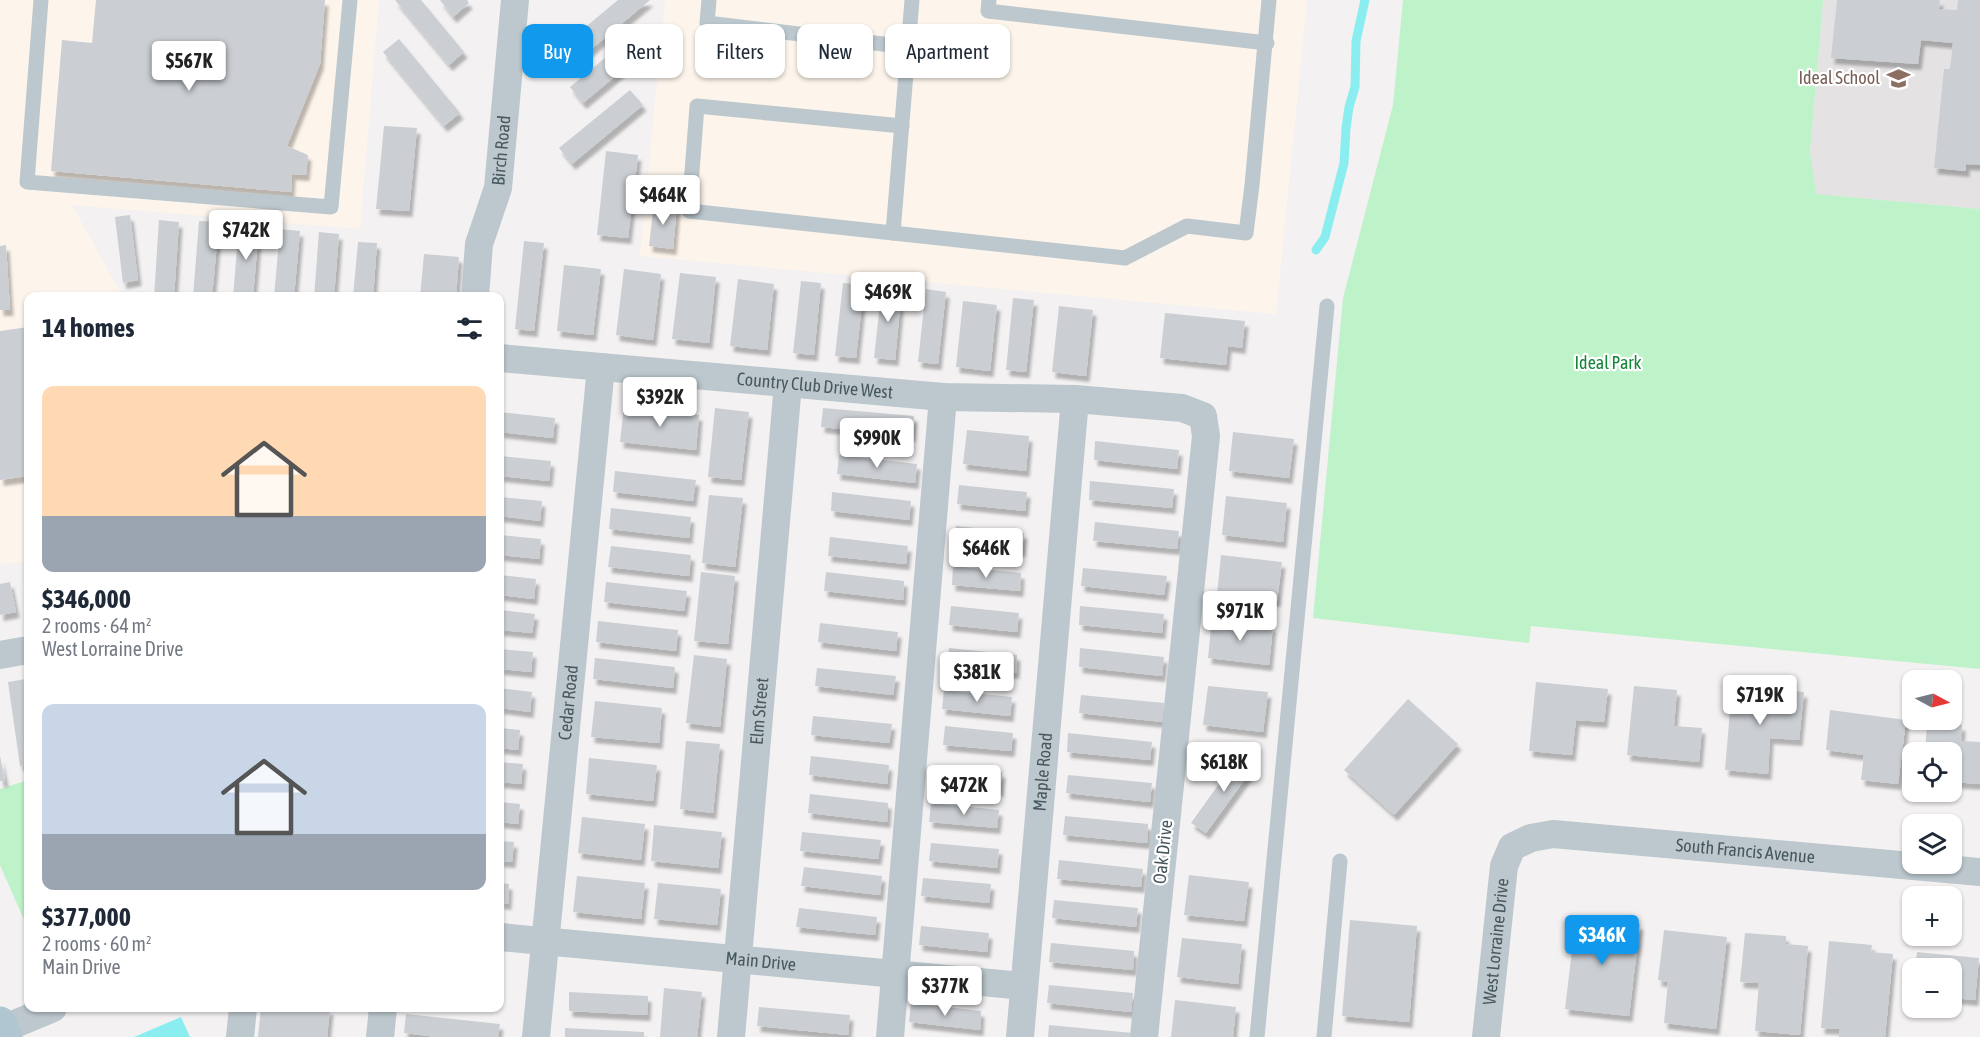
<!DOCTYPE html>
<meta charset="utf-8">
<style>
:root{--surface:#fff;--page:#f2f2f3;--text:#1f2937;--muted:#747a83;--accent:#1199ed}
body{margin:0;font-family:"Asap Condensed",sans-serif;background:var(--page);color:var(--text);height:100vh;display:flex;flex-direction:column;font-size:22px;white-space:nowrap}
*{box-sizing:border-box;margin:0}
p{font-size:20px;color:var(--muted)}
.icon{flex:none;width:33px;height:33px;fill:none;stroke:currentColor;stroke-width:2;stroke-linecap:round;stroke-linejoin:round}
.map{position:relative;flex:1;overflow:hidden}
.side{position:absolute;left:24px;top:292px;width:480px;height:720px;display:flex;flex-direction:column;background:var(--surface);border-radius:12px;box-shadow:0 2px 4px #0004}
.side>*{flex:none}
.hud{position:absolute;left:522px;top:24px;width:570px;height:54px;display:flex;gap:12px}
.needle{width:39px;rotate:97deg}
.controls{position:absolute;left:1902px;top:670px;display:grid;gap:12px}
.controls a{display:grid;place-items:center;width:60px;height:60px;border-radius:12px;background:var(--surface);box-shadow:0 2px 4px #0004;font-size:30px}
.price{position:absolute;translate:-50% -51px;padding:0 14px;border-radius:6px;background:#fff;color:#222;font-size:20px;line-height:39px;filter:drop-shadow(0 2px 3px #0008)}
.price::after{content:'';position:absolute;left:50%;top:36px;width:18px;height:14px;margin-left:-9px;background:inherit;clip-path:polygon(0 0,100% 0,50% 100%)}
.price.on{background:var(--accent);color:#fff}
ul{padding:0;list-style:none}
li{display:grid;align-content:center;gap:12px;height:318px;padding:0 18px}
li span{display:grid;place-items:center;height:186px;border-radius:12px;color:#555}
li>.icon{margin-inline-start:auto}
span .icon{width:108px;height:108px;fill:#fffc;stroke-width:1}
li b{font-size:26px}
h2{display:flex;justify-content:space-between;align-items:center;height:72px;padding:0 18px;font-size:26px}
.chip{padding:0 21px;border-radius:12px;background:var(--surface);box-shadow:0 2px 4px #0004;font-size:21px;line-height:54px}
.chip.on{background:var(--accent);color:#fff}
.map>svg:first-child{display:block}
.commercial{fill:#fdf5eb}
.education{fill:#e4e2e3}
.green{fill:#bef2c9}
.water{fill:#8aeef0}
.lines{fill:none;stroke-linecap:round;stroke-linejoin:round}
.stream{stroke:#8aeef0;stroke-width:9}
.building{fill:#cbcfd3;filter:url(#shadow)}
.service{stroke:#bcc8ce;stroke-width:15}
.minor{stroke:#bcc8ce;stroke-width:28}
.primary{stroke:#b0c6d0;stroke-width:33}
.labels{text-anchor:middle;stroke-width:4.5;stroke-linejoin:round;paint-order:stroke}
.education-label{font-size:18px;fill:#785e54;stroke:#fff;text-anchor:end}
.street-label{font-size:18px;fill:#48585f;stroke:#fff}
.park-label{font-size:18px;fill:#138638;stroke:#fff}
</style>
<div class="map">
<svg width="1980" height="1037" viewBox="0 0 1980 1037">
<defs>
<filter id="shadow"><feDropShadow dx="3.5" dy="6" stdDeviation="1.5" flood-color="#0004"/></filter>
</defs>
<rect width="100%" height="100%" fill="#f3f1f1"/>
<g class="commercial">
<polygon points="0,0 379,0 360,229 72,205 123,297 28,297 28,561 0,565"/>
<polygon points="665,0 1307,0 1276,314 640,256"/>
</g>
<polygon class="education" points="1823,0 1980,0 1980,209 1815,194 1810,152"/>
<g class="green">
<polygon points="1403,0 1823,0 1810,152 1816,194 1980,209 1980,669 1531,626 1529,643 1313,618 1343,298 1393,105"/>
<polygon points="28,780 28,929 0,865 0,789"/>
</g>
<polygon class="water" points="181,1017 190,1037 134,1037"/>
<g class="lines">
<polyline class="stream" points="1316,250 1325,237 1344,163 1346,128 1349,107 1355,87 1356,41 1365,0"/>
</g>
<g class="building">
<polygon points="96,0 325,0 320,64 287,146 308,155 306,175 292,174 291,192 51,171 62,40 92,43"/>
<polygon points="395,0 421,0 464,52 449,65"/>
<polygon points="440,0 467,0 469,3 453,17"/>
<polygon points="618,0 650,0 583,56 570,40"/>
<polygon points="1837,0 1940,0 1939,9 1957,10 1958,0 1980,0 1980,165 1966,164 1966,171 1934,168 1944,69 1950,69 1953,43 1921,40 1918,64 1831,58"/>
<polygon points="641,28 654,44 583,103 570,87"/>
<polygon points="399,39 460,113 444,126 383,52"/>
<polygon points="630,90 643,105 572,164 559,148"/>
<polygon points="384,126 417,128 409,211 376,209"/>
<polygon points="606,151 638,155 628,238 597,235"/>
<polygon points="654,202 677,205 673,249 649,246"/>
<polygon points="130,215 138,280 123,283 115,217"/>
<polygon points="159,220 179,222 174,297 154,297"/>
<polygon points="199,221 219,222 212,297 193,297"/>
<polygon points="239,225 259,227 253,297 233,297"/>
<polygon points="280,229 300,231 294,297 274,297"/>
<polygon points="319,232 339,234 334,297 314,297"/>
<polygon points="524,241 544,243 534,331 515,329"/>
<polygon points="358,242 377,243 373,297 353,297"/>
<polygon points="6,245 10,310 0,310 0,246"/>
<polygon points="424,254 459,257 456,297 420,297"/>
<polygon points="564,265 601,269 593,335 557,331"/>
<polygon points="624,269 661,274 653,340 616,335"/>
<polygon points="680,273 716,277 709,343 672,339"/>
<polygon points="738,279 774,284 767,350 730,346"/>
<polygon points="801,281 821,283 814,355 793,353"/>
<polygon points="843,283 864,285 856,358 835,356"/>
<polygon points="882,285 902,287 895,360 874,358"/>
<polygon points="926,289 946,292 938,364 918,362"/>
<polygon points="1013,298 1034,300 1026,372 1006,370"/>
<polygon points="963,301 997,305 990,371 956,367"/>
<polygon points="1059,306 1093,310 1086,376 1052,372"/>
<polygon points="1165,313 1245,321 1242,348 1228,346 1226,365 1160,358"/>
<polygon points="28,327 28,476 0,480 0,331"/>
<polygon points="624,406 699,415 696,450 620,442"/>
<polygon points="715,408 749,412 741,480 708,477"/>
<polygon points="823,408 914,416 912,436 821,427"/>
<polygon points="500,412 555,418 553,438 500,432"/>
<polygon points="967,430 1029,436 1026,471 963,464"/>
<polygon points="1233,432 1294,439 1289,478 1229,471"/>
<polygon points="1095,441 1179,450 1177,469 1094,460"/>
<polygon points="839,455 917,464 915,483 837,474"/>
<polygon points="500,456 551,461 549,481 500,476"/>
<polygon points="615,471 696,480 693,501 613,492"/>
<polygon points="1090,481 1174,489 1172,508 1089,500"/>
<polygon points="959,485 1027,492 1025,511 957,504"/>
<polygon points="832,492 911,501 909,520 831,511"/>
<polygon points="709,495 743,498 735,567 702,563"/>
<polygon points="1226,496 1287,503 1283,542 1222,535"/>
<polygon points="500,497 542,501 540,521 500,516"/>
<polygon points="611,508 691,517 689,538 609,529"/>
<polygon points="1095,522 1179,531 1177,549 1093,541"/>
<polygon points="956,526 1024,533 1022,551 954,545"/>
<polygon points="500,535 541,539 539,559 500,555"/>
<polygon points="830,537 908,546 906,564 828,556"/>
<polygon points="611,546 691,555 689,576 608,567"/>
<polygon points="1221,555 1282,562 1277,601 1217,595"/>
<polygon points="953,566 1021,573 1020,591 952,585"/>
<polygon points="1083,568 1167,576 1164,595 1081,586"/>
<polygon points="701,572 735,576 728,644 694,641"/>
<polygon points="826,572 904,581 903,600 824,591"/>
<polygon points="500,575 536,579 534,599 500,595"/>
<polygon points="10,582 16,612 0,615 0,584"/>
<polygon points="606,582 687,591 684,611 604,602"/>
<polygon points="951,606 1019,613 1017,632 949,625"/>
<polygon points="1080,606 1164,614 1162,633 1079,625"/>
<polygon points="500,610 535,614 532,633 500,630"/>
<polygon points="1212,619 1273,626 1269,665 1208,658"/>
<polygon points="598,621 678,630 676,651 596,642"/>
<polygon points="820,623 898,632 896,651 818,642"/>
<polygon points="949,648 1017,655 1016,673 948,666"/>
<polygon points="1080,648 1164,657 1162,676 1079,667"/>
<polygon points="500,649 533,652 531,672 500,669"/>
<polygon points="694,655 727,659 720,727 686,723"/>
<polygon points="595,658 675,667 673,688 593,679"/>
<polygon points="817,668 896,676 893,695 815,686"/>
<polygon points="26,679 28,693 28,764 20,766 8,682"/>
<polygon points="1536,682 1608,689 1604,722 1576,720 1572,755 1529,751"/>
<polygon points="1208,686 1268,692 1263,732 1203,725"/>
<polygon points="1634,686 1677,690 1674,726 1702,728 1699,762 1627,755"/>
<polygon points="1732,686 1804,692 1799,740 1770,738 1768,774 1725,770"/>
<polygon points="500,688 532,692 530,712 500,708"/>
<polygon points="944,690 1012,697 1010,716 942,709"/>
<polygon points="1081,695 1164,703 1163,722 1079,713"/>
<polygon points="1408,699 1458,744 1394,815 1344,770"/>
<polygon points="595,701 662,708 659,743 591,737"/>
<polygon points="1830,710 1906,720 1898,784 1861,780 1864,755 1826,750"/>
<polygon points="813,716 892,724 889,743 811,735"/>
<polygon points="1927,722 1962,725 1961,741 1980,742 1980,784 1952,782 1952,753 1925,753"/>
<polygon points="945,726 1013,733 1011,751 943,745"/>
<polygon points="500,728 520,730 518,750 500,748"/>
<polygon points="1068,733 1152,742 1150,760 1067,752"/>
<polygon points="686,741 720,744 713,813 680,809"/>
<polygon points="1241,753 1256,764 1206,833 1191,823"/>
<polygon points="0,756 5,781 0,781"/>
<polygon points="811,756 889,765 887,784 809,775"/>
<polygon points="589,758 657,765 653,801 586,794"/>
<polygon points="500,762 523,764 521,784 500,782"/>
<polygon points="934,766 1002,772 1000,791 932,784"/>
<polygon points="1068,775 1152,783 1150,802 1066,793"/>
<polygon points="810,794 888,803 887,822 808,813"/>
<polygon points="500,802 520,804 518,824 500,822"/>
<polygon points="931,803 999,810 997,828 929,822"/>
<polygon points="1065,816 1148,824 1147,843 1063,835"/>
<polygon points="582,817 645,824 641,860 578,853"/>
<polygon points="654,825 722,832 718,868 651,861"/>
<polygon points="802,832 881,840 878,859 800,851"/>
<polygon points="500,841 514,842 512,862 500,861"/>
<polygon points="931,843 999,849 997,868 929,861"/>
<polygon points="1059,860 1143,869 1141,887 1057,879"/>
<polygon points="804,867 882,876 880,895 801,886"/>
<polygon points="1189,875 1249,882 1244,921 1184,915"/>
<polygon points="577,876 645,883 641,919 573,912"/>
<polygon points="923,878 991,884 989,903 921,896"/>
<polygon points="500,883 509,884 508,904 500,903"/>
<polygon points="658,883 721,889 717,925 654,919"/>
<polygon points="1054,900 1138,908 1136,927 1052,918"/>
<polygon points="799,908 877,917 875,935 796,927"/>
<polygon points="1576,916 1640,924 1629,1016 1565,1009"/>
<polygon points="1350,920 1417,926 1409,1022 1342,1016"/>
<polygon points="921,926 989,933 987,952 919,945"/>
<polygon points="1664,930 1727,937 1716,1029 1664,1023 1668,982 1658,980"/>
<polygon points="1745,933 1786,936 1786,944 1808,946 1800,1035 1755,1031 1759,983 1740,982"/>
<polygon points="1182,938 1242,944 1238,984 1177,977"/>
<polygon points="1829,941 1872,945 1871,952 1893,954 1885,1037 1839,1037 1840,1029 1821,1028"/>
<polygon points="1051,943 1134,951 1133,970 1049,962"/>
<polygon points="1917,952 1979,958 1975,1000 1952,998 1952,969 1915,969"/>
<polygon points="1049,985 1133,993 1131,1012 1047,1003"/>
<polygon points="664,988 702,992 697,1037 660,1037"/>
<polygon points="569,992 648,996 647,1015 569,1011"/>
<polygon points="1175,1000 1236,1007 1233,1037 1171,1037"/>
<polygon points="911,1003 981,1011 980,1030 909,1022"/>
<polygon points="759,1007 850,1015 848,1035 757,1026"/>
<polygon points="261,1008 330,1009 327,1037 258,1037"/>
<polygon points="406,1014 500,1024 498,1037 437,1037 404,1033"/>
<polygon points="1049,1025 1133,1033 1132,1037 1048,1037"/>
<polygon points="565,1028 644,1032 644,1037 565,1037"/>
</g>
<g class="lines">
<g class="service">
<polyline points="41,0 27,182 331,207 350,0"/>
<polyline points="709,0 707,23 908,47"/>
<polyline points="989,0 988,11 1267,43"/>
<polyline points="902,126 697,106 689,211 1125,258 1187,226 1246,233 1252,185 1269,0"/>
<polyline points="893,233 912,0"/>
<polyline points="1257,1037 1327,306"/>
<polyline points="1324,1037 1340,861"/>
</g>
<g class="minor">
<path id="s1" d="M 475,297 L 479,244 L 498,188 L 515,0"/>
<path id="s2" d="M 500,358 L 943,397 L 1075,399 L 1182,408 L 1203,416 L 1206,436 L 1144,1037"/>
<polyline points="0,655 28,650"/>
<path id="s3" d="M 500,937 L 1024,986"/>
<polyline points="3,1029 53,1008"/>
<polyline points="240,1037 243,1008"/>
<polyline points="380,1037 383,1008"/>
<path id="s4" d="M 536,1037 L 601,367"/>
<path id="s5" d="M 731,1037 L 788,384"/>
<polyline points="890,1037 943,397"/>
<path id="s6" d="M 1020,1037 L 1075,399"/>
<path id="s7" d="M 1486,1037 L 1504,866 L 1512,847 L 1531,838 L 1553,834 L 1980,872"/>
</g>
<polyline class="primary" points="0,1023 6,1037"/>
</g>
<defs>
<symbol id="school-bare" viewBox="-9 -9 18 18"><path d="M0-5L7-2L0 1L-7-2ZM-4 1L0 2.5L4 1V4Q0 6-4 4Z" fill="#8d6e63" stroke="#fff" stroke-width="2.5" paint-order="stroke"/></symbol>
</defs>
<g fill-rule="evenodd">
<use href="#school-bare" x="1882" y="62" width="33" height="33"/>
</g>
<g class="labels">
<g class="education-label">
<text x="1880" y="84">Ideal School</text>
</g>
<g class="street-label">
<text dy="6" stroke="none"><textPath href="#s1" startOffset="150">Birch Road</textPath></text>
<text dy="6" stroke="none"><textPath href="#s2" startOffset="316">Country Club Drive West</textPath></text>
<text dy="6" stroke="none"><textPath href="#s4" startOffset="336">Cedar Road</textPath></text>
<text dy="6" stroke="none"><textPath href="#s5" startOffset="327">Elm Street</textPath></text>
<text dy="6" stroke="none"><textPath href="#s6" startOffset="266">Maple Road</textPath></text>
<text dy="6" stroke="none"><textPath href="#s7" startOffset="429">South Francis Avenue</textPath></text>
<text transform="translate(1163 852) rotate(-84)" y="6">Oak Drive</text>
<text dy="6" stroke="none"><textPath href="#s7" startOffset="96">West Lorraine Drive</textPath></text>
<text dy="6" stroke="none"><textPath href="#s3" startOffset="262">Main Drive</textPath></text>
</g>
<g class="park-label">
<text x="1608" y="369">Ideal Park</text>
</g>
</g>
</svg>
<div class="controls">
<a><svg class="needle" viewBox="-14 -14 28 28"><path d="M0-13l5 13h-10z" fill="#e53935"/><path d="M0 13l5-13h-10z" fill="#747a83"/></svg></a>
<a><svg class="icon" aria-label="locate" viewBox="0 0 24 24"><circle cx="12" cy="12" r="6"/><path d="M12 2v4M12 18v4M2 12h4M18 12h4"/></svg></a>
<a><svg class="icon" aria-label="layers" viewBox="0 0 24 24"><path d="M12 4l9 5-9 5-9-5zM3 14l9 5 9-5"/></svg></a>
<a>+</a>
<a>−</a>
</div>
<b class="price" style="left:189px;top:92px">$567K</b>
<b class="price" style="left:663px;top:226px">$464K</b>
<b class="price" style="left:246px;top:261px">$742K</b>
<b class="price" style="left:888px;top:323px">$469K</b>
<b class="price" style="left:660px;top:428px">$392K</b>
<b class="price" style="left:877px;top:469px">$990K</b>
<b class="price" style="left:986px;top:579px">$646K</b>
<b class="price" style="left:1240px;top:642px">$971K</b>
<b class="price" style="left:977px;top:703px">$381K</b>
<b class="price" style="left:1760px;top:726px">$719K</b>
<b class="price" style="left:1224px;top:793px">$618K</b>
<b class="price" style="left:964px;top:816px">$472K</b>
<b class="price on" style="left:1602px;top:966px">$346K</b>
<b class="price" style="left:945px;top:1017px">$377K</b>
<div class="hud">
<a class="chip on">Buy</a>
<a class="chip">Rent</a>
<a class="chip">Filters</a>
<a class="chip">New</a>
<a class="chip">Apartment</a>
</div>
<section class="side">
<h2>14 homes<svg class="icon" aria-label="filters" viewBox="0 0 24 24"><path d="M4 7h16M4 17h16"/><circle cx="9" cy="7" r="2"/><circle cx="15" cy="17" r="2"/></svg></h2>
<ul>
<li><span style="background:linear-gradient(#ffd9b3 70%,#9aa5b1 0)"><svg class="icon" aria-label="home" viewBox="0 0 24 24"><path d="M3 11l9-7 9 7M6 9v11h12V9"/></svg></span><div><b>$346,000</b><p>2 rooms · 64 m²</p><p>West Lorraine Drive</p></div></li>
<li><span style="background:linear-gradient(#c9d6e8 70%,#9aa5b1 0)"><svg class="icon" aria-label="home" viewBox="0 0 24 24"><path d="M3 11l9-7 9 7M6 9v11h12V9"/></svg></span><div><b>$377,000</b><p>2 rooms · 60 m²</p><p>Main Drive</p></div></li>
</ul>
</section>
</div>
